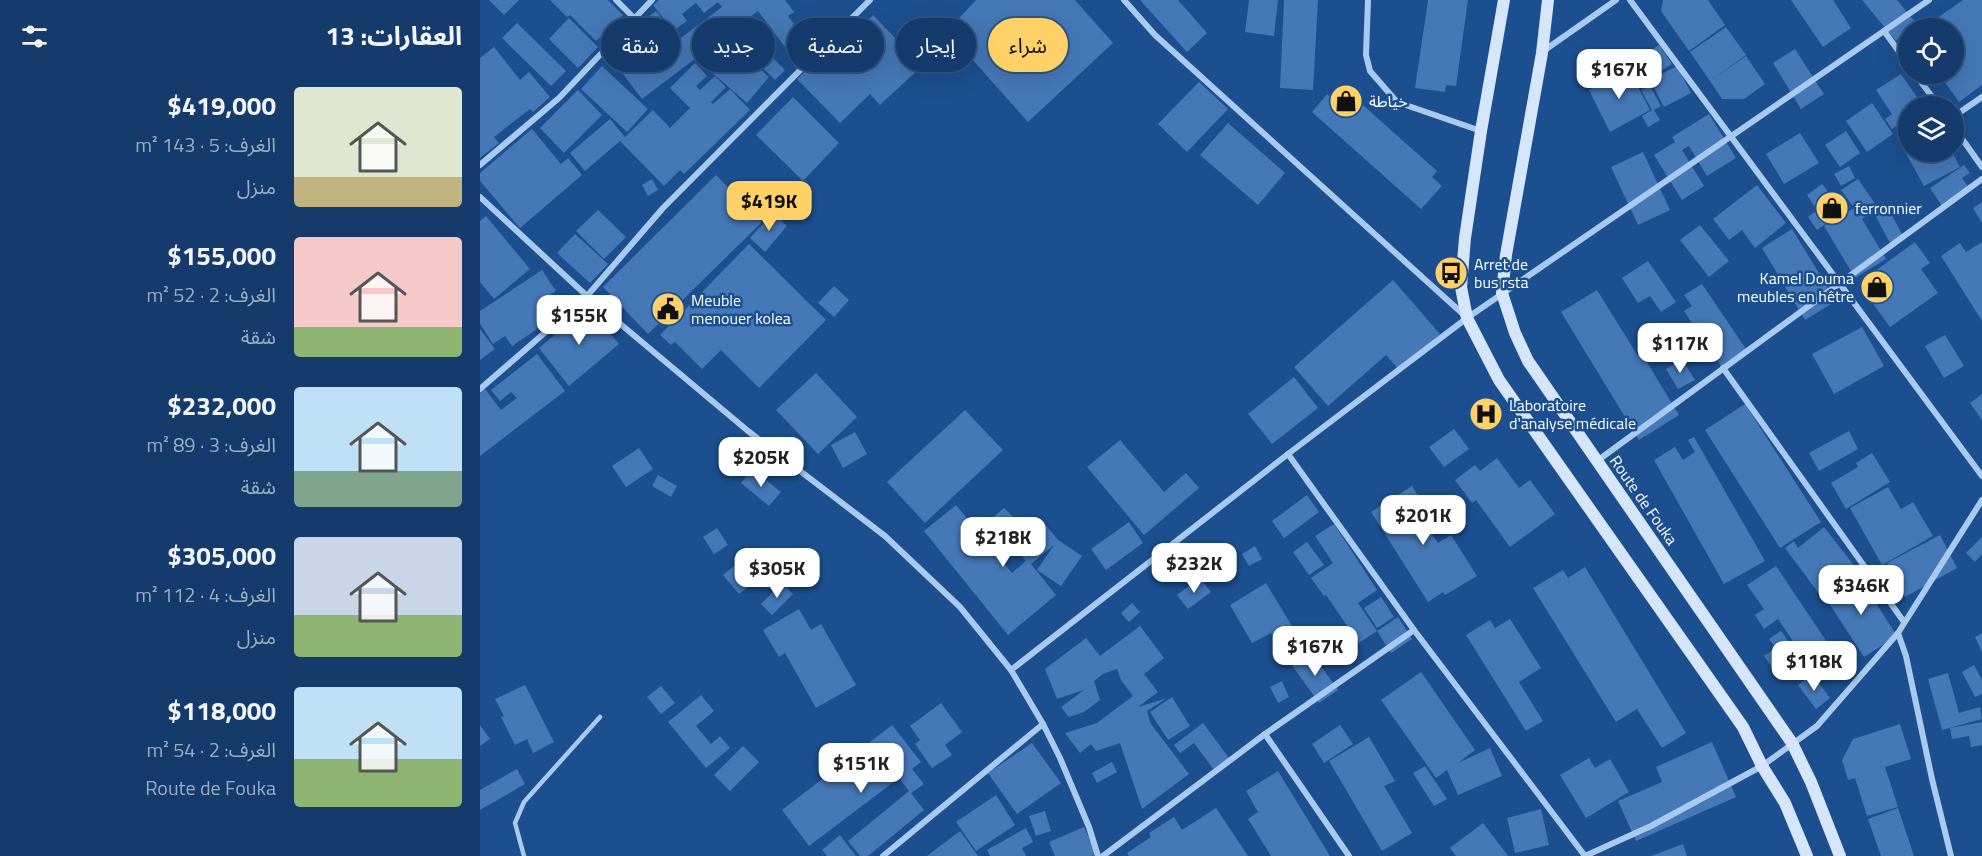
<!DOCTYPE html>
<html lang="ar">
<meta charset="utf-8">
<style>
:root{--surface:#143b6b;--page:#214673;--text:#f1f3f6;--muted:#9dadc1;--line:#33557e;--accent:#ffd166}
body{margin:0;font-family:"Titillium Web","Noto Sans Arabic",sans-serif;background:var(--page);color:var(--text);direction:rtl;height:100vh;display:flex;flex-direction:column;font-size:22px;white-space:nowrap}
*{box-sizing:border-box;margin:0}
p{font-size:20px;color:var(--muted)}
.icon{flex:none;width:33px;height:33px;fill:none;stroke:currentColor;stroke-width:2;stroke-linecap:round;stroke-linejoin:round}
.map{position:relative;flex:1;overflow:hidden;direction:ltr}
.panel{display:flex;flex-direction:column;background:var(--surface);width:480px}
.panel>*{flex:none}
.banner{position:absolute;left:18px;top:18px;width:570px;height:54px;direction:rtl;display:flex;gap:12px}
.buttons{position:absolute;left:1418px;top:18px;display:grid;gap:12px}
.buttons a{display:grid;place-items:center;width:66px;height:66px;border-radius:50%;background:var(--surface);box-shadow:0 6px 24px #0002,0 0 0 2px var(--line);font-size:30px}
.price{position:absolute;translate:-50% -51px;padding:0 14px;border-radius:12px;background:#fff;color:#222;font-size:20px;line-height:39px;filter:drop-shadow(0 2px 3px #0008)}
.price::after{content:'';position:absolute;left:50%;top:36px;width:18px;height:14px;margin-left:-9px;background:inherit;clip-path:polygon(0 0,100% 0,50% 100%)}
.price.active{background:var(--accent);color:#111}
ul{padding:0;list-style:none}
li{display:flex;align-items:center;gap:18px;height:150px;padding:0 18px}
li span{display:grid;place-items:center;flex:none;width:168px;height:120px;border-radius:6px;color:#555}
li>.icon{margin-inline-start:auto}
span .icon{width:72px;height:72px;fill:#fffc;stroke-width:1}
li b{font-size:26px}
h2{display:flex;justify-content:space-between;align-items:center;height:72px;padding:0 18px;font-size:26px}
.chip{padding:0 21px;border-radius:27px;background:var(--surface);box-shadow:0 6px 24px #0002,0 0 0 2px var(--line);font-size:21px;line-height:54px}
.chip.active{background:var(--accent);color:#111}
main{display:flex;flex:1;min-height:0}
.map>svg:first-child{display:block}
.building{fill:#4478b7}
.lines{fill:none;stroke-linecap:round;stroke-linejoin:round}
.service{stroke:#a9c9ee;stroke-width:4.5}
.minor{stroke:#a9c9ee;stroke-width:6}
.secondary{stroke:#d6e6fa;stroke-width:12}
.labels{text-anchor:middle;stroke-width:5;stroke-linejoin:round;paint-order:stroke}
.poi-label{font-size:16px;fill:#fff;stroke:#1b4f8f;text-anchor:start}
.street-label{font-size:16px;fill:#fff;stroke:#1b4f8f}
</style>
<main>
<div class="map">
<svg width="1502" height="856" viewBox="0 0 1502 856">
<rect width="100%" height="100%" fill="#1b4f8f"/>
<g class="building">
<polygon points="9,0 39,0 24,15"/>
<polygon points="70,0 128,0 143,15 116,41 90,15 87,17"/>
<polygon points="179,0 305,0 314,12 308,16 325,38 308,51 278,11 162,99 133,61 158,41 177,67 199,51 192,42 177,53 157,25 176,11 198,40 242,7 238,2 224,13 216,3 202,14 207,21 193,31 173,5"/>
<polygon points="496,0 595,0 633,43 548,122 467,31"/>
<polygon points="660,0 698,0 727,33 707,52"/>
<polygon points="769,0 798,0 794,36 765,32"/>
<polygon points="804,0 838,0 833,90 800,88"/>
<polygon points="948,0 988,0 976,86 966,85 965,92 935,88"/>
<polygon points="1183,0 1228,0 1245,25 1209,51 1181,11"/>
<polygon points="1311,0 1353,0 1371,28 1343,47"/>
<polygon points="1382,0 1417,0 1436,23 1428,28 1416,41"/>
<polygon points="1483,0 1502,0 1502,85 1479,102 1459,74 1473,74 1473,28 1443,28"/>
<polygon points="393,15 442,66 400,105 390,94 360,123 317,79 333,64 337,68"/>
<polygon points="89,18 118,47 98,68 69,39"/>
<polygon points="37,23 86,71 71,86 22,38"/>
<polygon points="1246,27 1266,55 1230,81 1210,52"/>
<polygon points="263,29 305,70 295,80 253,38"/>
<polygon points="1179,45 1192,64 1164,82 1151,63"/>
<polygon points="14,47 40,80 49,72 70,97 53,112 50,109 14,137 19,143 0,158 0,58"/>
<polygon points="232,47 246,59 255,48 289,77 267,103 220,62"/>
<polygon points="1315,49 1344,94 1321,109 1293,63"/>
<polygon points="1266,56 1285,84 1264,99 1242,99 1230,81"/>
<polygon points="215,63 227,76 216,86 220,90 235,76 246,87 231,102 233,104 250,89 270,110 204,174 200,170 184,186 140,141 105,171 90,153 130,119 145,137 173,110 190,128 210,108 190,88"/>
<polygon points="122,66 168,109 147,132 101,89"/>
<polygon points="1197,66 1211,93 1184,107 1170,80"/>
<polygon points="1149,69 1170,110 1130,132 1109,90"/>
<polygon points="1421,74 1443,106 1428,106 1428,119 1412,129 1405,119 1412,114 1396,90"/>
<polygon points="719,82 748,109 707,152 678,124"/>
<polygon points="1170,86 1181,106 1174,110 1180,120 1168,127 1162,116 1172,110 1161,90"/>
<polygon points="98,90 122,115 84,153 60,128"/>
<polygon points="867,91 957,171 952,177 962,186 941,209 832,112 847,94 857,103"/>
<polygon points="313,97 359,143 323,181 276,135"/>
<polygon points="1392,103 1413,134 1387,152 1366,121"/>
<polygon points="1229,114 1256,158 1227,176 1209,146 1202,150 1224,186 1202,200 1174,155 1195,142 1192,137"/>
<polygon points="748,123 805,173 778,205 720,155"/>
<polygon points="52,129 81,164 88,158 102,175 40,228 0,181 0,173"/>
<polygon points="1366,131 1380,153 1360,167 1345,145"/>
<polygon points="1320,133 1339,163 1304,184 1286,154"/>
<polygon points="1428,133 1428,152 1472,152 1480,167 1444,186 1418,139"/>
<polygon points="1163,152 1190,210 1158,225 1131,167"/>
<polygon points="1484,165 1490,173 1482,178 1491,191 1464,209 1450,188"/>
<polygon points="1369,166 1375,178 1361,186 1354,174"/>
<polygon points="236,175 282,222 168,334 123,287"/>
<polygon points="172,179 178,190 168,196 162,185"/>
<polygon points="1378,179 1398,208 1382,219 1406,259 1375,278 1344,226 1374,208 1361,190"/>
<polygon points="1342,184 1353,198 1360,193 1370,207 1337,230 1328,217 1337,210 1327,195"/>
<polygon points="1277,185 1306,223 1275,248 1262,230 1249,240 1233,219"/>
<polygon points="1502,202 1502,223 1493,208"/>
<polygon points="1407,206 1424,238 1411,245 1394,213"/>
<polygon points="118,210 146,237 124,259 96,231"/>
<polygon points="293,213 307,226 285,252 270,238"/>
<polygon points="6,216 50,269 14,299 0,282 0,221"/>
<polygon points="1220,225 1249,261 1229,277 1200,240"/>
<polygon points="1312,229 1356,301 1325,320 1282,248"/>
<polygon points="95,234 128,264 110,283 77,253"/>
<polygon points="1435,242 1450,263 1441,269 1458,293 1410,327 1386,294 1388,276"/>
<polygon points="1502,242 1502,321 1461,256 1480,243 1486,252"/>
<polygon points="269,244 346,320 279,388 241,350 222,369 195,342 191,345 180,335"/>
<polygon points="1168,261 1196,302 1181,312 1170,296 1158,303 1142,278"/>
<polygon points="62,270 76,291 61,301 72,319 32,346 25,336 13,344 0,324 0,311"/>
<polygon points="913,280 960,334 919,370 906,355 848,406 814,367"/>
<polygon points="1222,284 1268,352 1243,369 1204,311 1212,306 1204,295"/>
<polygon points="354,286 369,300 354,317 338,303"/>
<polygon points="1117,290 1158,356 1162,354 1199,415 1159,440 1081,312"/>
<polygon points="108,307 139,344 89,386 59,348"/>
<polygon points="1382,327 1404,366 1354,394 1332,354"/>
<polygon points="0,329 15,349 0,360"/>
<polygon points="1465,335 1484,366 1464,378 1445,346"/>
<polygon points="57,354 85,391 0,456 0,393 5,389 21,410 37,398 31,392 20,401 11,390"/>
<polygon points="1202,359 1215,380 1198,389 1186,369"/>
<polygon points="336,373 377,417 338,454 296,410"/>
<polygon points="814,377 838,408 792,444 768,414"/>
<polygon points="1502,394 1502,420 1490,403"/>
<polygon points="1265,404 1341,522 1300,548 1225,430"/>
<polygon points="485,410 523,450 445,523 407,482"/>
<polygon points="974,429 989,449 964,467 949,447"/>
<polygon points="1369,431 1378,449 1339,471 1329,453"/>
<polygon points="375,432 387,454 363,468 351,445"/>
<polygon points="1214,437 1285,561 1244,584 1174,460 1195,447 1203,460 1215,452 1208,440"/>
<polygon points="640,440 684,492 706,473 719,488 664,535 607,467"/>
<polygon points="159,448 173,469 146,487 132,466"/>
<polygon points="1392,453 1410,482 1366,509 1351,483 1378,467 1376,463"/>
<polygon points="1017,458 1039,488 1050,480 1075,514 1030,547 996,500 992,503 975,480 995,465 1000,471"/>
<polygon points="272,469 301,492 289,506 261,483"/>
<polygon points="178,475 197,486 191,497 172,486"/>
<polygon points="932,486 955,524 948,528 958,543 971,535 997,576 965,595 963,592 948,602 891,512"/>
<polygon points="1408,487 1421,509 1433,502 1453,536 1402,565 1370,508"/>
<polygon points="827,495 839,512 804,538 792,521"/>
<polygon points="476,505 532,573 546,561 534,547 564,523 578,540 602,556 581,586 557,570 574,545 551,564 576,595 528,635 444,531"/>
<polygon points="524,508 534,518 521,530 511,519"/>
<polygon points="649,522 663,543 626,570 611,549"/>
<polygon points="854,524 897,590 878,603 897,631 879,643 846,595 844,596 831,578 853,563 835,536"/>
<polygon points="1344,527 1376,568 1340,595 1305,548 1314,541 1318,548"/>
<polygon points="237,528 248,545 234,554 223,537"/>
<polygon points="1460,535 1477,568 1425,597 1407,563"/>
<polygon points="1502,537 1502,554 1495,562 1486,553"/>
<polygon points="827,542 844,565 829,575 813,552"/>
<polygon points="775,546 782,559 769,566 762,554"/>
<polygon points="266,556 282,575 259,594 243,575"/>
<polygon points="1296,566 1353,651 1330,667 1298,619 1284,629 1275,615 1284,609 1267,585"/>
<polygon points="1105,567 1206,733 1182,748 1157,709 1136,722 1053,588 1083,570 1088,578"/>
<polygon points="1378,575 1417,636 1384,657 1345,597"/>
<polygon points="720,578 731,592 708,609 697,595"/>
<polygon points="302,583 313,594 292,615 281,604"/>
<polygon points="786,583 827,651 809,662 791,633 772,643 750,605"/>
<polygon points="901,597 914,617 897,628 884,608"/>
<polygon points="652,603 660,612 649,622 641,613"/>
<polygon points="319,609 331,630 341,624 376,685 336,708 305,653 299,657 283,630"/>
<polygon points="918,617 932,639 911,653 897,631"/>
<polygon points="1030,619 1061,668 1039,682 1063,721 1046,731 986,635 1010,620 1015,628"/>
<polygon points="660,626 684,658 664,674 678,692 658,707 687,698 667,711 671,724 709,774 662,809 640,743 616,751 611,744 600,753 585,733 617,723 653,696 641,680 637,669 623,674 614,681 620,700 604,712 589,717 581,707 604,690 577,699 565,669 606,638 620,656"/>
<polygon points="1301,631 1329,669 1318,678 1309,665 1297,674 1284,656 1296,648 1289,639"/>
<polygon points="1502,633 1502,652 1495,637"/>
<polygon points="830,651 858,690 839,703 811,664"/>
<polygon points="1494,665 1502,680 1502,694 1495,697 1482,672"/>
<polygon points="941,672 995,750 978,763 1010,748 1022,776 978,795 967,770 956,778 901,700"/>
<polygon points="1468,673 1479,713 1500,707 1502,719 1462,730 1448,679"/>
<polygon points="1332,674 1350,698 1336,709 1318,685"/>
<polygon points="802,681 809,697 798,703 790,687"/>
<polygon points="45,685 74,742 53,753 47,739 35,745 21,717 24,716 15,699"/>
<polygon points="181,686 195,703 181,714 167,697"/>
<polygon points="221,695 234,711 216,726 231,744 240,736 250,748 226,768 188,722"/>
<polygon points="692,697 710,726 688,740 670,712"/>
<polygon points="461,703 482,732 465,745 472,755 452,768 435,744 440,740 430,726"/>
<polygon points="1502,722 1502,745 1491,747 1489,736 1472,739 1470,728"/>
<polygon points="723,723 749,758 734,770 714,743 700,753 694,745"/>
<polygon points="1420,724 1431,759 1405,767 1418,807 1387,816 1375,778 1368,780 1362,760 1373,739"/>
<polygon points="0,725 10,739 0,746"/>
<polygon points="412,725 441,762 432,769 444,784 431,793 444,810 388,856 380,856 368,841 429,791 419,778 329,846 302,810"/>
<polygon points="860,725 873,744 844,763 832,744"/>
<polygon points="889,737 915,781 904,786 932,833 902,851 849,761"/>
<polygon points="1232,742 1256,797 1156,841 1138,801 1182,782 1176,767"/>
<polygon points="552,743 581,783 537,814 508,773"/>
<polygon points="263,746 279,762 250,791 234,775"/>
<polygon points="1109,758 1115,768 1130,759 1149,792 1106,818 1080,775"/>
<polygon points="632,762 637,772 617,783 612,773"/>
<polygon points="945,766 967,799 954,806 933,773"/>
<polygon points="37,769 45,784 0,810 0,790"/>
<polygon points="798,771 850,856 791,856 768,819 778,812 766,791"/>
<polygon points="516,795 535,825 496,851 476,822"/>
<polygon points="736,808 768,856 649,856 647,853 671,837 669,833 694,817 702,830"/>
<polygon points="1418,808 1434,856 1401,856 1388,819"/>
<polygon points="1061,809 1069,845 1035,853 1027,818"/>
<polygon points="565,811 571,831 556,836 549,816"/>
<polygon points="1003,823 1028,856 976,856 970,848"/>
<polygon points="604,827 616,854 612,856 575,856 569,842"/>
<polygon points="546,828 553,842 542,848 546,856 510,856 507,850"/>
<polygon points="480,831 498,856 447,856"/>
<polygon points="360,835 376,856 347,856 342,850"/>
<polygon points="1203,844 1207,856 1171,856"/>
</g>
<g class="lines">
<polyline class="service" points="44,856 35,823 44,802 120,717"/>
<g class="minor">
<polyline points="136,0 154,18"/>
<polyline points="644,0 675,35 984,315"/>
<polyline points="888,0 886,55 890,71 917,102 1001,131"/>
<polyline points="1150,0 1502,476"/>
<polyline points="1404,31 1428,64"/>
<polyline points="1062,52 1136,0"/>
<polyline points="1435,74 1459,106"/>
<polyline points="1473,117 1502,97"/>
<polyline points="1473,126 1502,167"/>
<polyline points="0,165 79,98 172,0"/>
<polyline points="0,197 107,296 268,431 405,536 480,607 531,670 563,724 580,758 609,827 618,856"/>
<polyline points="1243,368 1424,622"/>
<polyline points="0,389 107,296 183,208 390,0"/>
<polyline points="808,454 934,630 1105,856"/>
<polyline points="1117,461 1502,179"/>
<polyline points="1418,633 1426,656 1452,779 1471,856"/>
<polyline points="531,670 808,454 987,318 1449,0"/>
<polyline points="785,734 869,856"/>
<polyline points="403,856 563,724"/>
<polyline points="623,856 785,734 934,630"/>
<polyline points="1105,856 1171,826 1282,766 1337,726 1418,633 1502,500"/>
</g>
<g class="secondary">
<polyline points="1024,0 1001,131 985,238 981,287 987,318 1019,380 1263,727 1282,766 1305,803 1327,856"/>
<polyline points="1068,0 1062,53 1026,255 1022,293 1035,333 1048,361 1312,743 1331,782 1360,856"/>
</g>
</g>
<defs>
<symbol id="shop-disc" viewBox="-11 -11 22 22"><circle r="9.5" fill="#ffd166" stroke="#1b4f8f"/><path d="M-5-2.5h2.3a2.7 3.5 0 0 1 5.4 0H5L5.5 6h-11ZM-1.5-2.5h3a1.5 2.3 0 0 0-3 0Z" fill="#111"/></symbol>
<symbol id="bus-disc" viewBox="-11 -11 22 22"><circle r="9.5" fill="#ffd166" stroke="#1b4f8f"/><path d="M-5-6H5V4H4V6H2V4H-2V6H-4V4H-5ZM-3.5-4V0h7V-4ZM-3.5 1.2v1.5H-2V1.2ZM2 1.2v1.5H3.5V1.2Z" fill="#111"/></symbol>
<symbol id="civic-disc" viewBox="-11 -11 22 22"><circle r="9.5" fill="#ffd166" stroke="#1b4f8f"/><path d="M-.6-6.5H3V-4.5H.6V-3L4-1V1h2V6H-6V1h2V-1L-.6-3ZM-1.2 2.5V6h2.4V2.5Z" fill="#111"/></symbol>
<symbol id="hospital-disc" viewBox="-11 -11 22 22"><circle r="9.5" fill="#ffd166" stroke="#1b4f8f"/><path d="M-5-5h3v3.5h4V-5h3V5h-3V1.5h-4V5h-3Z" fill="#111"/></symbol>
</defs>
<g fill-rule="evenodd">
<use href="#shop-disc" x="847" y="82" width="38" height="38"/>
<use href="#shop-disc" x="1333" y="189" width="38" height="38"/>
<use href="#bus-disc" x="952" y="254" width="38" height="38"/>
<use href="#shop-disc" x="1378" y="268" width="38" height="38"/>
<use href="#civic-disc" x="169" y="290" width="38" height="38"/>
<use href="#hospital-disc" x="987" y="395" width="38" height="38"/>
</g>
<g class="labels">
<g class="poi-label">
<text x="889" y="107">خياطة</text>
<text x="1375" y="214">ferronnier</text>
<text x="994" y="270">Arret de<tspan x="994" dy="18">bus rsta</tspan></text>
<text x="1374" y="284" text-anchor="end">Kamel Douma<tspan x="1374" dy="18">meubles en hêtre</tspan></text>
<text x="211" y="306">Meuble<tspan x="211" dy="18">menouer kolea</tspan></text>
<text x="1029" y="411">Laboratoire<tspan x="1029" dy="18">d'analyse médicale</tspan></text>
</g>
<g class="street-label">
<text transform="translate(1164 500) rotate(55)" y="6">Route de Fouka</text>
</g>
</g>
</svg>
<div class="buttons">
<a><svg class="icon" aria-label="locate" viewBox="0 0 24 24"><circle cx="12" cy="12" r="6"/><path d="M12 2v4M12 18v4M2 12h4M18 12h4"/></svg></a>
<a><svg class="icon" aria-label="layers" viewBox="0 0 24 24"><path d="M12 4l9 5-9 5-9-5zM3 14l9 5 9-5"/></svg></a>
</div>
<b class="price" style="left:1139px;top:100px">$167K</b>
<b class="price active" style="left:289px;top:232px">$419K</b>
<b class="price" style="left:99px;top:346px">$155K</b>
<b class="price" style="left:1200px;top:374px">$117K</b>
<b class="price" style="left:281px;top:488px">$205K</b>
<b class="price" style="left:943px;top:546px">$201K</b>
<b class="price" style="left:523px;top:568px">$218K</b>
<b class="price" style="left:714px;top:594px">$232K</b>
<b class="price" style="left:297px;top:599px">$305K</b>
<b class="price" style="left:1381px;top:616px">$346K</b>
<b class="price" style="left:835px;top:677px">$167K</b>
<b class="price" style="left:1334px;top:692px">$118K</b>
<b class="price" style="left:381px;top:794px">$151K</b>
<div class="banner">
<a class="chip active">شراء</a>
<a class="chip">إيجار</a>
<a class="chip">تصفية</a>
<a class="chip">جديد</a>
<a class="chip">شقة</a>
</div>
</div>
<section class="panel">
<h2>العقارات: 13<svg class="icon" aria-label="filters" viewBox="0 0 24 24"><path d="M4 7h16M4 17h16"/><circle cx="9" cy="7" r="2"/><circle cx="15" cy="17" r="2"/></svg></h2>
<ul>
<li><span style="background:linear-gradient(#dfe7d0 75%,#c2b280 0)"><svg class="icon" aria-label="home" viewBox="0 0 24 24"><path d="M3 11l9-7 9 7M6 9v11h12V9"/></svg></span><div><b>$419,000</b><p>الغرف: 5 · 143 m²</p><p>منزل</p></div></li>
<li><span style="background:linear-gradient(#f6c9c9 75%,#8fb573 0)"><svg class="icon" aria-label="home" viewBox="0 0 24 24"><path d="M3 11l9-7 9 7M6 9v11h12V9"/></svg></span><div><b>$155,000</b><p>الغرف: 2 · 52 m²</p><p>شقة</p></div></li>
<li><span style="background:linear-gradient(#bfe0f5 70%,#7fa58c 0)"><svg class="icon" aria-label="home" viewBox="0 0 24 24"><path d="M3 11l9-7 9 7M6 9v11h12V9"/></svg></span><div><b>$232,000</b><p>الغرف: 3 · 89 m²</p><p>شقة</p></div></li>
<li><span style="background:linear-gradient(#c9d6e8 65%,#8fb573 0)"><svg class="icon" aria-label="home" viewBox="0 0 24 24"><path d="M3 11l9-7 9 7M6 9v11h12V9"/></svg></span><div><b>$305,000</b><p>الغرف: 4 · 112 m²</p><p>منزل</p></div></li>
<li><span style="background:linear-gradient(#bfe0f5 60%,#8fb573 0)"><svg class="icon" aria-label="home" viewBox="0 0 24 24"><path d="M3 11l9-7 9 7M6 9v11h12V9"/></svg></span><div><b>$118,000</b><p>الغرف: 2 · 54 m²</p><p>Route de Fouka</p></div></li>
</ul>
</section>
</main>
